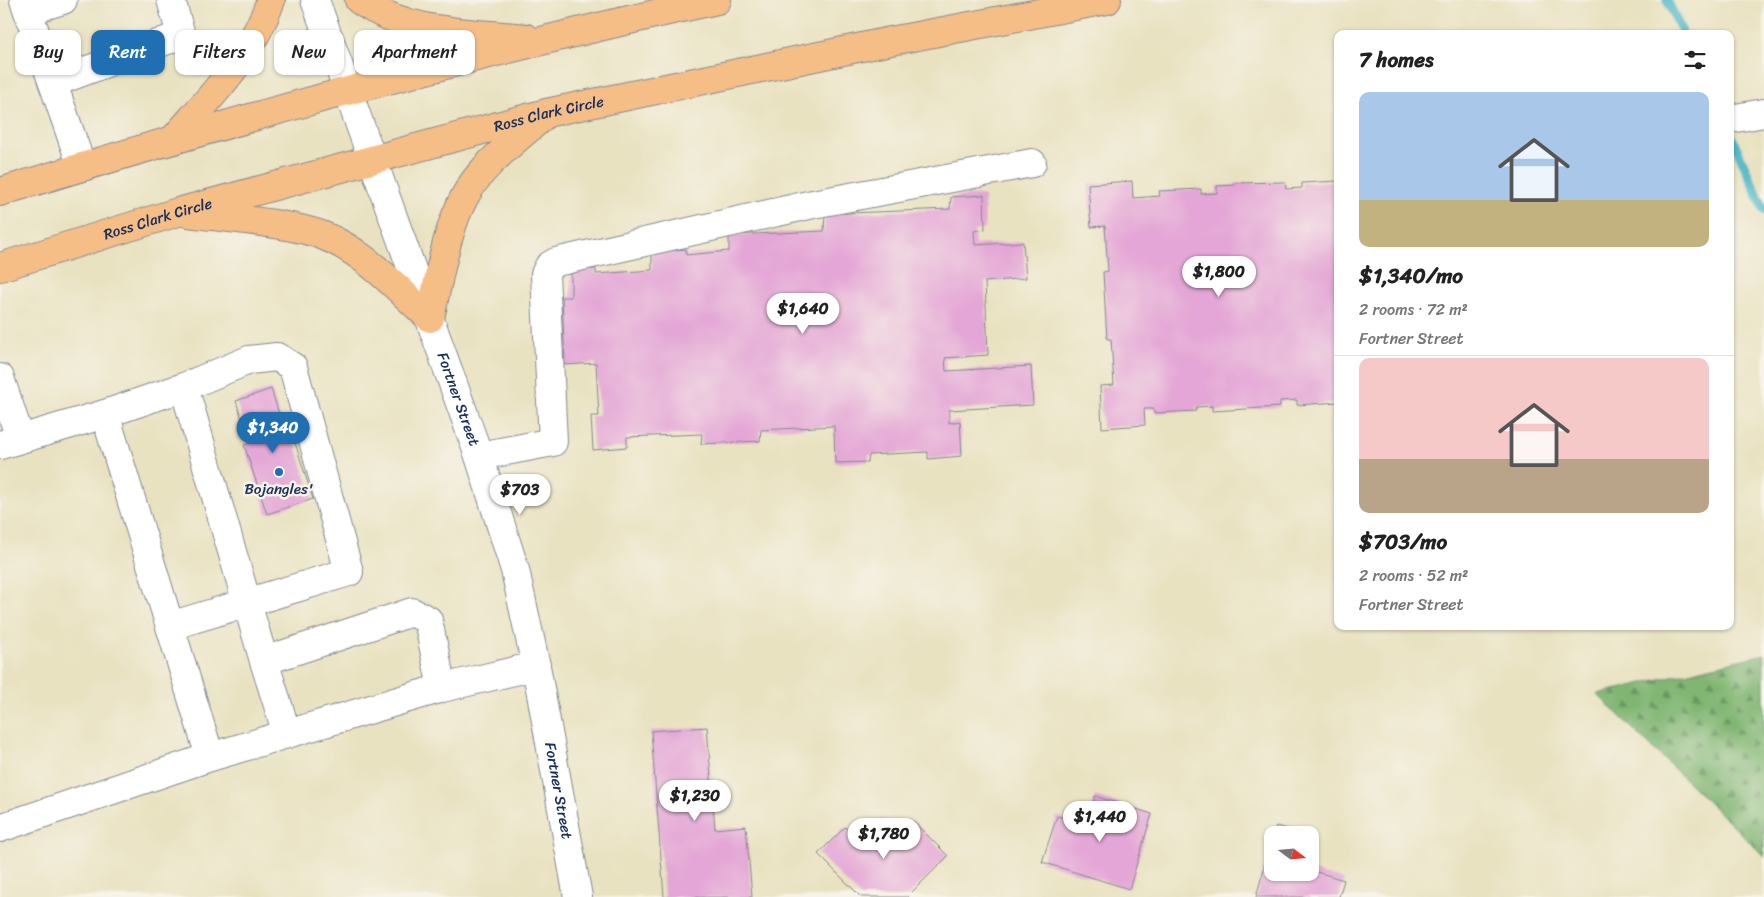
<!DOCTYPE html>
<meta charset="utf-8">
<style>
:root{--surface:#fff;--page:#f6f6f6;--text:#222;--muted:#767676;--line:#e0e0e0;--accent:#1f6fb2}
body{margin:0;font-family:Sriracha,sans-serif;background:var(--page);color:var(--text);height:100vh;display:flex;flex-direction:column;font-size:19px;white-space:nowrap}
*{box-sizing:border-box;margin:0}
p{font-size:16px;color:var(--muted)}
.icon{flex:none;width:28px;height:28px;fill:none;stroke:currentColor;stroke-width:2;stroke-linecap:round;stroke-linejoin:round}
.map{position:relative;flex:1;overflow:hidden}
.drawer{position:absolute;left:1334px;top:30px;width:400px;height:600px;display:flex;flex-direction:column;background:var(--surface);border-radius:10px;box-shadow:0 1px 4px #0004}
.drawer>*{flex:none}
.banner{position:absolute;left:15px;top:30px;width:475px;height:45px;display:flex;gap:10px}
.needle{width:32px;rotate:106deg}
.tools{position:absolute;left:1264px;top:826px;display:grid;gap:10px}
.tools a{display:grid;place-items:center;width:55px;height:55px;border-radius:10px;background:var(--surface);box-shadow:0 1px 4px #0004;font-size:25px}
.price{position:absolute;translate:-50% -42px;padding:0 11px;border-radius:18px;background:#fff;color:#222;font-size:16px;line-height:32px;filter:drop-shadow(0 1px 2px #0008)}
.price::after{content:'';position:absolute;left:50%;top:30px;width:15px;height:11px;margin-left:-8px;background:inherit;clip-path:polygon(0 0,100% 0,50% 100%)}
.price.current{background:var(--accent);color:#fff}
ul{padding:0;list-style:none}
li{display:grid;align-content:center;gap:10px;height:265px;padding:0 25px}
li+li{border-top:1px solid var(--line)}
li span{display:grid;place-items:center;height:155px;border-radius:10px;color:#555}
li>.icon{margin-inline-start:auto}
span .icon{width:90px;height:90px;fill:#fffc;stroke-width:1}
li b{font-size:21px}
h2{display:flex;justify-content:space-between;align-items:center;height:60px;padding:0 25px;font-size:21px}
.tag{padding:0 18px;border-radius:10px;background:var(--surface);box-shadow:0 1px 4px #0004;font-size:18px;line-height:45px}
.tag.current{background:var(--accent);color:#fff}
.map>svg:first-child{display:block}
.forest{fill:url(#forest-firs);stroke:#4e7268}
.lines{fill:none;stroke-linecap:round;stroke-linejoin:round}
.stream{stroke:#4bb7c7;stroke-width:9}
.building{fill:#e4a6d6}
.minor-casing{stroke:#828890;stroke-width:30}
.highway-casing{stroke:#828890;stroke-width:30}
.minor{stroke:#fff;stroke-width:28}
.highway{stroke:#f6be87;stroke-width:28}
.poi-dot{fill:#1f6fb2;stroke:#f7f3e8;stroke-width:2}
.labels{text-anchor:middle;stroke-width:5;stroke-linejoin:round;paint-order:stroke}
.street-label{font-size:15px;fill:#1b2f5e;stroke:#f7f3e8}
.poi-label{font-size:15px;fill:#1b2f5e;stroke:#f7f3e8}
</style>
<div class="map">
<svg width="1764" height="897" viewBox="0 0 1764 897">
<defs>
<pattern id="forest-firs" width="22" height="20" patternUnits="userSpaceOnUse" patternTransform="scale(1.25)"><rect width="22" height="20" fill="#80b672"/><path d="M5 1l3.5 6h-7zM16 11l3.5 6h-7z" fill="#689461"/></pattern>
</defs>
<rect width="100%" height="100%" fill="#f7f3e8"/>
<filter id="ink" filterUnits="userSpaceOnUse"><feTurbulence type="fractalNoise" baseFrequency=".02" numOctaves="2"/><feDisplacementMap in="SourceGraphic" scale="10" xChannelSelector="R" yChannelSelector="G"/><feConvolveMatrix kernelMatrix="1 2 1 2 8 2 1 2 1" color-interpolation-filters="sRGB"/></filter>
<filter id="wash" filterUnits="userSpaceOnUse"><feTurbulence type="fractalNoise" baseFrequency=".0096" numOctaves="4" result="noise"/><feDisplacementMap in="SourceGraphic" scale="20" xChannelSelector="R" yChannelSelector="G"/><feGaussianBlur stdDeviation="1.12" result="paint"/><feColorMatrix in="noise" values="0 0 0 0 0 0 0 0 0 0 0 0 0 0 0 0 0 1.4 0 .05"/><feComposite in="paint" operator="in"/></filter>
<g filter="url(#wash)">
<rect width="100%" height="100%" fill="#e9e2c1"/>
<polygon class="forest" points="1764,654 1764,856 1597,694"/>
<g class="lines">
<g class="stream">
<polyline points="1667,0 1683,34"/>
<polyline points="1730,133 1764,210"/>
</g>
</g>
<g id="blocks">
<g class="building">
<polygon points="1132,181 1133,198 1160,196 1159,191 1201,189 1201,194 1217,193 1217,186 1235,185 1235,183 1285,182 1286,189 1302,188 1302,183 1338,181 1338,402 1297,405 1297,400 1280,401 1280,407 1212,411 1212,406 1196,407 1196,411 1154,413 1154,409 1144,409 1145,425 1102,428 1100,386 1114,385 1111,339 1107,339 1103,272 1108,271 1105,226 1091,227 1088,184"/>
<polygon points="984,195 985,229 974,231 975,245 1023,242 1026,278 985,282 988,355 945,358 946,371 1031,366 1033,405 949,410 949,423 960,421 962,456 928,459 928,452 869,455 868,462 835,463 834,426 761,430 760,441 701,444 702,434 627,437 627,447 593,450 591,416 599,416 596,363 565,365 562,297 571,297 571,271 596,269 596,274 652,270 652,252 686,249 686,255 729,251 729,235 824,231 825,214 950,209 951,197"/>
<polygon points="271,389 284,429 290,427 313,499 267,514 244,445 250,443 236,401"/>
<polygon points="707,727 715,829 746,826 752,897 664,897 651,731"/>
<polygon points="1095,796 1152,814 1129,889 1042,862 1057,816 1086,825"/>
<polygon points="882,818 898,835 913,821 948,856 907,897 861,897 818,854 845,827 858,841"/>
<polygon points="1276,826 1307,834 1306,835 1273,835"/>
<polygon points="1272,840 1272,872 1310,872 1310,870 1344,880 1339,897 1256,897"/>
</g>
</g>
</g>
<g filter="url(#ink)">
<use href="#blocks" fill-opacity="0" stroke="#828890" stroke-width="1"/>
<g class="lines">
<defs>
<g id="minor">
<polyline points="24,0 82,167"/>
<path id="s1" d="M 315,0 L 479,456 L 515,570 L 536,666 L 578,897"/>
<polyline points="28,11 63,0"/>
<polyline points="53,83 181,35 171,0"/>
<polyline points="1730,119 1764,113"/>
<polyline points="0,378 20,438"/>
<polyline points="0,445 105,414"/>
<polyline points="479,456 553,442 545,274 549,266 556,262 813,204 1032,163"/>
<polyline points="170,626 349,572 293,367 277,357 249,360 184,387"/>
<polyline points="264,661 287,734"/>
<polyline points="442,688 428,620 412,612 264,661 184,387 105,414 210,757 442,688 536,666"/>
<polyline points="0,828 210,757"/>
</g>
<g id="highway">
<path d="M 359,0 C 407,34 470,32 526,38"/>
<path d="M 173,140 C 212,95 251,57 271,0"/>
<path d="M 0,192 C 236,119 475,53 717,0"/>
<path d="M 188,213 C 227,219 288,222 324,236 C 365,252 397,289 430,318 C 439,279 446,230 465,196 C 482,164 517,140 543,116"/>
<path id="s2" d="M 0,267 L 178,212 L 546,113 L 891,41 L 1107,0"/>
</g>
</defs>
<use href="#minor" class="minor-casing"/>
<use href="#highway" class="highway-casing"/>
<use href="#minor" class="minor"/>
<use href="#highway" class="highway"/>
</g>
</g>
<circle class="poi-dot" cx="279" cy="472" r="5"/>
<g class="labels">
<g class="street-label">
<text dy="5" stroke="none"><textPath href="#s2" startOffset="570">Ross Clark Circle</textPath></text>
<text dy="5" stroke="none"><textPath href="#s2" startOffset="165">Ross Clark Circle</textPath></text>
<text dy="5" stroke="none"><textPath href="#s1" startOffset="424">Fortner Street</textPath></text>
<text dy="5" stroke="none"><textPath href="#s1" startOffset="829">Fortner Street</textPath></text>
</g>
<g class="poi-label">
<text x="279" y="494">Bojangles'</text>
</g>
</g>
</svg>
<div class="tools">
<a><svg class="needle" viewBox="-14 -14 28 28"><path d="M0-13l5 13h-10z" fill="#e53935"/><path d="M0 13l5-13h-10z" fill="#767676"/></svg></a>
</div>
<b class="price" style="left:1219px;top:298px">$1,800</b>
<b class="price" style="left:803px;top:335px">$1,640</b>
<b class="price current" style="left:273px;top:454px">$1,340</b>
<b class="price" style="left:520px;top:516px">$703</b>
<b class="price" style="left:695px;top:822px">$1,230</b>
<b class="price" style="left:1100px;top:843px">$1,440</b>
<b class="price" style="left:884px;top:860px">$1,780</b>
<div class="banner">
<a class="tag">Buy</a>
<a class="tag current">Rent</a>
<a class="tag">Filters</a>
<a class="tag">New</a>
<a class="tag">Apartment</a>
</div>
<section class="drawer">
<h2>7 homes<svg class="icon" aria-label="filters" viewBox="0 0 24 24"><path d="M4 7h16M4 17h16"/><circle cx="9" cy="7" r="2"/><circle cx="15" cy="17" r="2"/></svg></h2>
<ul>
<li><span style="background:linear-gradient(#a9c7e8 70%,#c2b280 0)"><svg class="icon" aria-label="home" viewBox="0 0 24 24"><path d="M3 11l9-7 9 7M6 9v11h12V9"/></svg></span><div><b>$1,340/mo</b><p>2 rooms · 72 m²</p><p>Fortner Street</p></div></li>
<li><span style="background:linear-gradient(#f6c9c9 65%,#b9a48a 0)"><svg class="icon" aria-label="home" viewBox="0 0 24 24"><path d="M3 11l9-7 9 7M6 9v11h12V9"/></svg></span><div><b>$703/mo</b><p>2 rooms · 52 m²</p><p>Fortner Street</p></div></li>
</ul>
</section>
</div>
